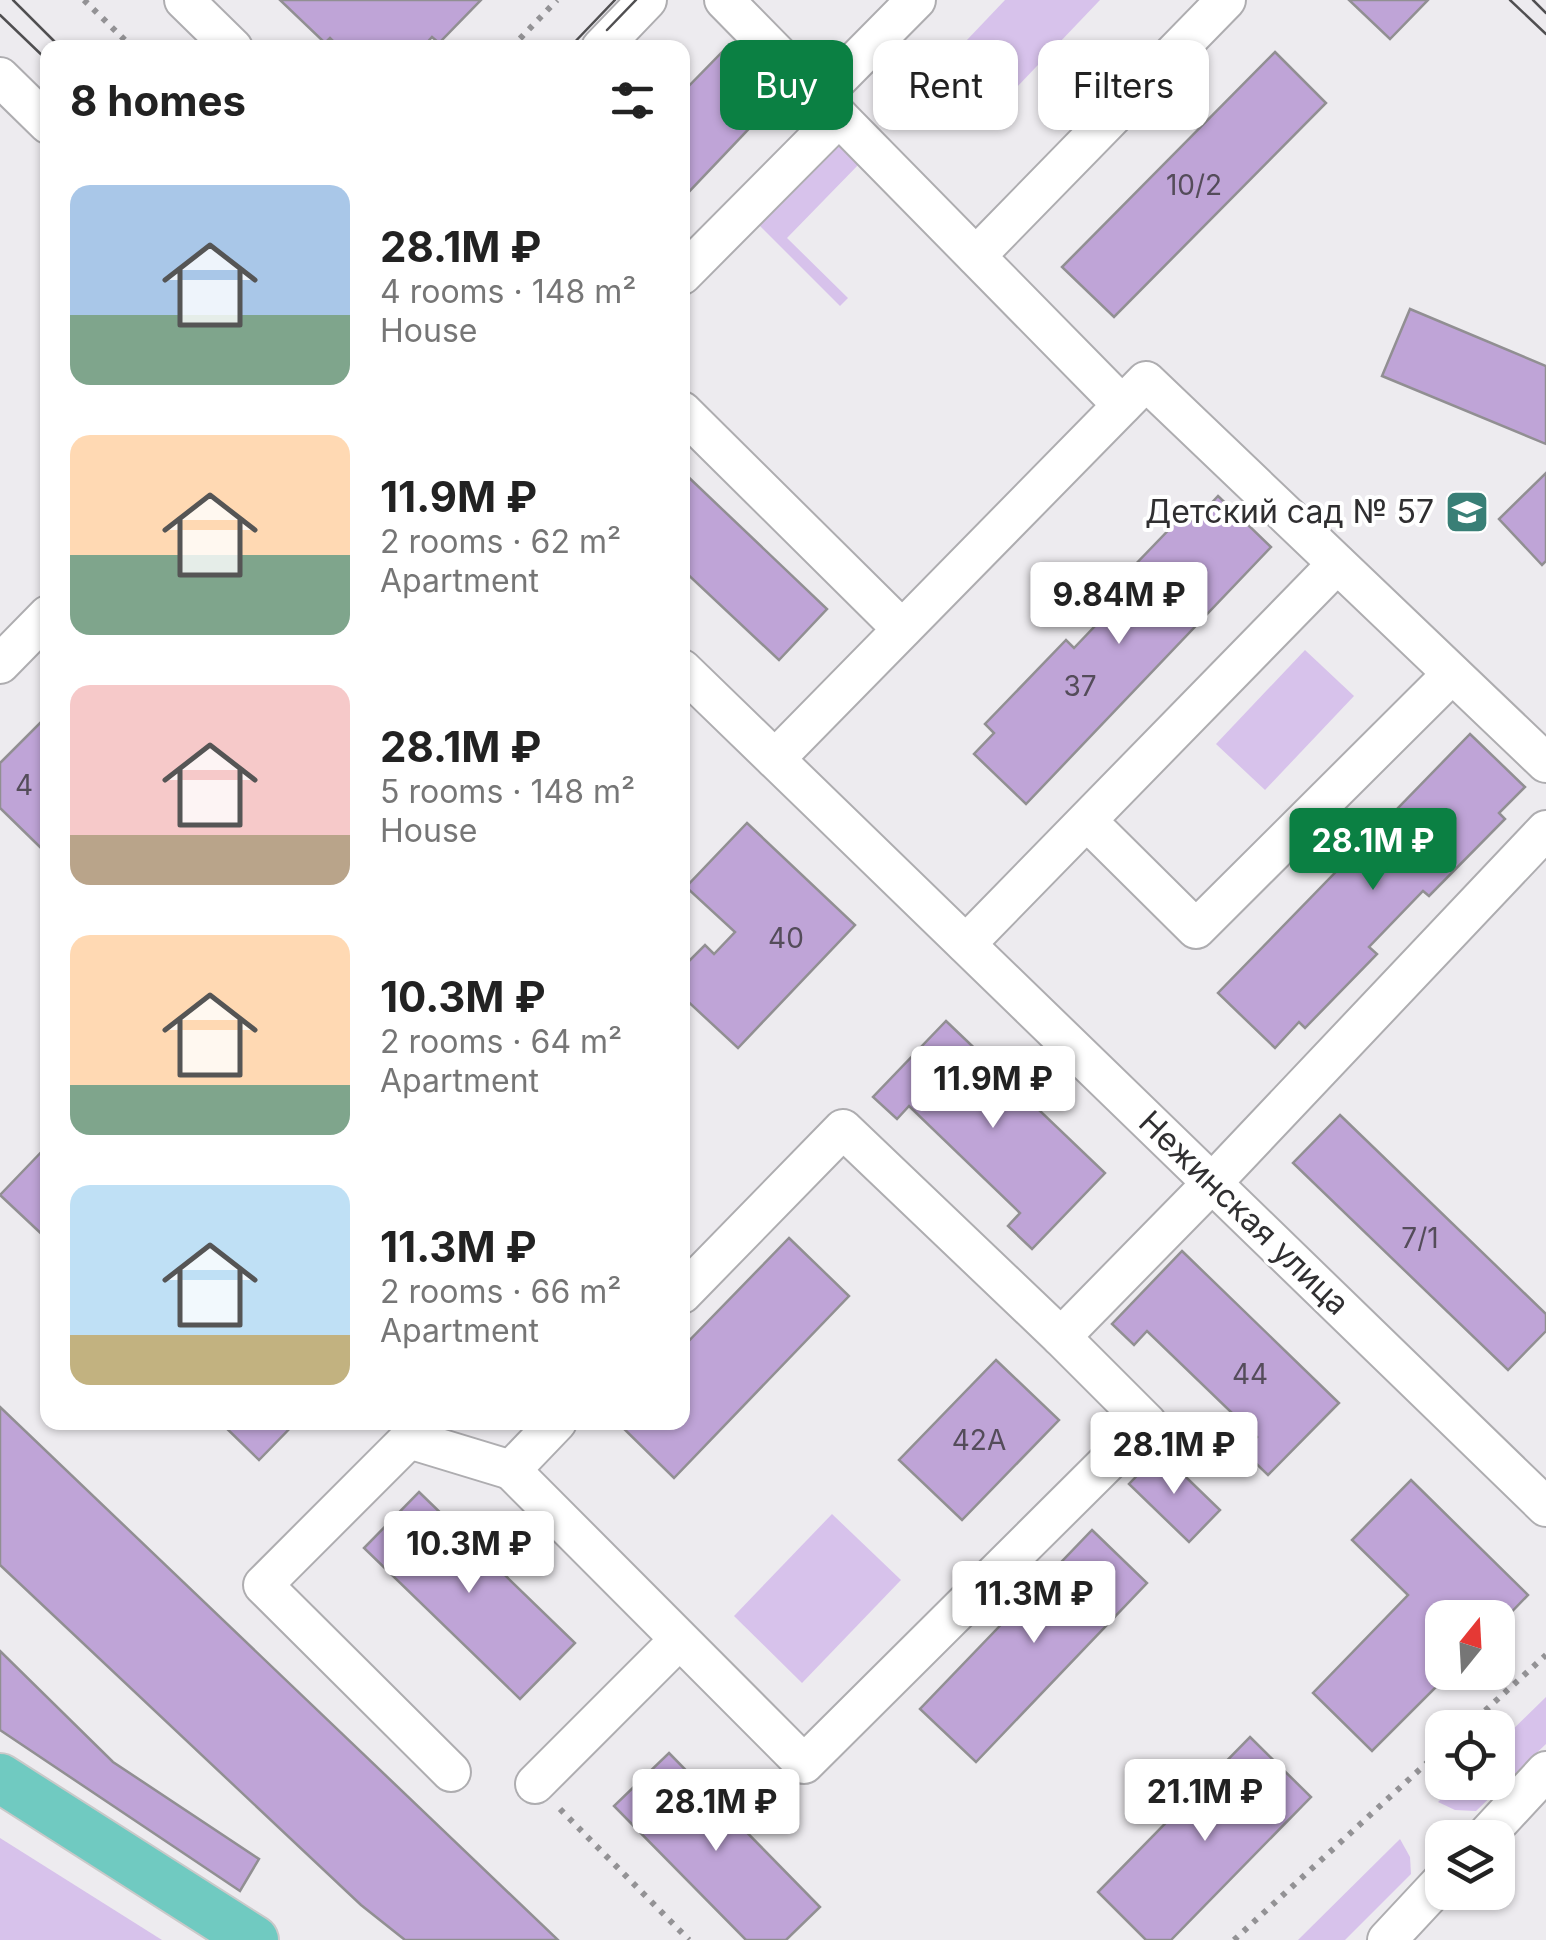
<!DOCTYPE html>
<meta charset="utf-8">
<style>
:root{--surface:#fff;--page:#f6f6f6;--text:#222;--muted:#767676;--accent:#0b8043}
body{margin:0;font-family:Inter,sans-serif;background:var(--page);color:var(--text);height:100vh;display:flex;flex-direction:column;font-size:38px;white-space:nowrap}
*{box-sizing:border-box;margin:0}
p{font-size:32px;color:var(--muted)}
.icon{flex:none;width:55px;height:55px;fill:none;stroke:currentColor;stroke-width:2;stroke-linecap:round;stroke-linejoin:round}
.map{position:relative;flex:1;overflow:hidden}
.drawer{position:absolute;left:40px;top:40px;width:650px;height:1390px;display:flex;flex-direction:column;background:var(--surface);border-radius:20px;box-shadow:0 2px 8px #0004}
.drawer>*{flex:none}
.top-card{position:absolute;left:720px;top:40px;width:675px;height:90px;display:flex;gap:20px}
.needle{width:65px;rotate:18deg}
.tools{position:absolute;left:1425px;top:1600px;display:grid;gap:20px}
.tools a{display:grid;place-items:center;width:90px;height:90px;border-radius:20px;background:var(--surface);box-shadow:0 2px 8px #0004;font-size:50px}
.price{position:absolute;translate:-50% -85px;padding:0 22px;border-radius:10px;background:#fff;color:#222;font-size:32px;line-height:65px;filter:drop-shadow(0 2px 5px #0008)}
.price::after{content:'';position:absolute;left:50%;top:60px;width:30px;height:22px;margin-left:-15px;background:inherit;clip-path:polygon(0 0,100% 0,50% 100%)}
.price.active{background:var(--accent);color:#fff}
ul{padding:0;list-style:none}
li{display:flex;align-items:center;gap:30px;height:250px;padding:0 30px}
li span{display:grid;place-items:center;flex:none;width:280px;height:200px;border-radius:20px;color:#555}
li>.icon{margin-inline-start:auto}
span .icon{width:120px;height:120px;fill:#fffc;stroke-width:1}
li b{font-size:42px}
h2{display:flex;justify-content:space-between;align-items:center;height:120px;padding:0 30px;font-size:42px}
.chip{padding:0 35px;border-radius:20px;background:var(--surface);box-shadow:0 2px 8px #0004;font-size:35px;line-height:90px}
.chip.active{background:var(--accent);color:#fff}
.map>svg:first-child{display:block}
.green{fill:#d7c2eb}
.building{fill:#bfa4d7;stroke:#918f92;stroke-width:2.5}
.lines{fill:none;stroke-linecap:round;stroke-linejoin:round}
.minor-casing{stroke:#aeadb0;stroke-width:42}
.major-casing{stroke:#c9c9c9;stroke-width:52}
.path{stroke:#939295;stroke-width:6;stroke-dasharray:5 8;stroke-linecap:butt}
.minor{stroke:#fff;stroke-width:38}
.major{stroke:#70cac1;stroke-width:48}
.tram{stroke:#504f51;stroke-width:2.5}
.labels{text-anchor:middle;stroke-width:8;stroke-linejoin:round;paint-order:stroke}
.number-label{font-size:28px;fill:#544c5a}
.poi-label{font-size:32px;fill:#302f31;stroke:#fff;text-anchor:end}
.street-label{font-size:32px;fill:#302f31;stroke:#fff}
</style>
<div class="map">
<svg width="1546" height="1940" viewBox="0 0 1546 1940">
<rect width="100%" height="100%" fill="#edebef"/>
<g class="green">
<polygon points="1005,0 1100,0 1016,88 966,41"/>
<polygon points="841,140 862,161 787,238 848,298 840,306 758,224"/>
<polygon points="1305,650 1354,696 1265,790 1216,744"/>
<polygon points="832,1514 901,1580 802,1683 734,1616"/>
<polygon points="1546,1697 1546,1744 1476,1811 1455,1810 1438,1802 1458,1783 1498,1782 1498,1744"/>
<polygon points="0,1838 162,1940 0,1940"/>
<polygon points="1400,1839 1410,1857 1411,1874 1345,1940 1298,1940"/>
</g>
<g class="building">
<polygon points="280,0 481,0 439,43 432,37 422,48 362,48 362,45 340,48 330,38 325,43"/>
<polygon points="1349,0 1428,0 1390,39"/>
<polygon points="729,45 781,95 682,199 682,93"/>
<polygon points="1275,52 1326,103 1114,317 1062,267"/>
<polygon points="1410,309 1546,366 1546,444 1382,376"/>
<polygon points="682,471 827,609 779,660 682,569"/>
<polygon points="1546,473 1546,561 1542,565 1499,519"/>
<polygon points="1218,496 1271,547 1026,804 974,754 994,733 985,724 1066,640 1074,648 1115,605 1105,596 1185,513 1194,522"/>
<polygon points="48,715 48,842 41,848 0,808 0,763"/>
<polygon points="1470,734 1525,787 1499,813 1505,819 1429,896 1423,891 1369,947 1377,954 1305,1028 1299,1022 1275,1048 1218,993"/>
<polygon points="747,823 855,925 738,1048 682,996 682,968 705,945 714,954 735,932 686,887"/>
<polygon points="946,1021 1105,1173 1032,1249 1008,1226 1020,1213 909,1106 897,1119 873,1097"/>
<polygon points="1340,1115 1546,1314 1546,1331 1508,1370 1293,1163"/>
<polygon points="48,1145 48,1240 0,1195"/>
<polygon points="789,1238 849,1296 674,1478 617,1422 682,1422 682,1348"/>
<polygon points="1182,1251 1339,1403 1268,1475 1243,1451 1257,1437 1147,1331 1134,1345 1112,1324"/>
<polygon points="996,1360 1059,1420 962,1520 899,1460"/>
<polygon points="0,1407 558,1940 405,1940 361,1905 0,1565"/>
<polygon points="220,1422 296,1422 259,1460"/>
<polygon points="1160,1452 1220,1510 1189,1542 1129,1484"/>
<polygon points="1411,1480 1528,1595 1498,1626 1498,1618 1442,1618 1442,1672 1451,1672 1372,1751 1313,1693 1408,1595 1352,1540"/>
<polygon points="419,1492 575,1643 520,1699 364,1548"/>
<polygon points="1092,1530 1147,1583 976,1762 920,1709"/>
<polygon points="0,1651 113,1762 259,1859 240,1891 0,1730"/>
<polygon points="1250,1737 1311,1797 1171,1940 1146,1940 1098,1892"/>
<polygon points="669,1753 820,1907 786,1940 746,1940 614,1806"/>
</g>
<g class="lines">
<defs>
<g id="minor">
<polyline points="184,0 233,48"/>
<polyline points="724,0 1122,405"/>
<polyline points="601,48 647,0"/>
<polyline points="0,77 48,124"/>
<polyline points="820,97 916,0"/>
<polyline points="976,256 1226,0"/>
<polyline points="682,275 839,117"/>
<polyline points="682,411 902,629"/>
<polyline points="0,664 48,615"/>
<polyline points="682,669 1546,1507"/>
<polyline points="775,759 1146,381 1546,763"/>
<polyline points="1087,821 1196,929 1452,674"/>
<polyline points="966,944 1337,564"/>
<polyline points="682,1294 843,1129 1061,1337 1212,1183 1546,830"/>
<polyline points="511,1470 804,1764 1147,1423 1061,1337"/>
<polyline points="451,1772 263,1585 409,1439 511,1470 557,1422"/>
<polyline points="535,1784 679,1640"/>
<polyline points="1484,1838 1546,1771"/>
<polyline points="1387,1940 1442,1881"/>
</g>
<polyline id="major" points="0,1778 254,1940"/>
</defs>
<use href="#minor" class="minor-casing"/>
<use href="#major" class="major-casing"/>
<g class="path">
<polyline points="84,0 133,48"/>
<polyline points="511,48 557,0"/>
<polyline points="1466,1728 1546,1655"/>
<polyline points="560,1809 689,1940"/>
<polyline points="1234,1940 1442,1749"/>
</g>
<use href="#minor" class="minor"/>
<use href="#major" class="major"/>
<g class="tram">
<polyline points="13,0 61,48"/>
<polyline points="1510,0 1546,34"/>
<polyline points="1533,0 1546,13"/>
<polyline points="0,15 48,61"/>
<polyline points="607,30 636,0"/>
<polyline points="569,48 615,0"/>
</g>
</g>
<defs>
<symbol id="school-square" viewBox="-11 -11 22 22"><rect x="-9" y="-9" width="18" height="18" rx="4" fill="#397f76" stroke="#fff"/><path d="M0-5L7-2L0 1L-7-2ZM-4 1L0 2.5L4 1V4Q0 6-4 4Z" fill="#fff"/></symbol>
</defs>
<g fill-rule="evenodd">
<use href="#school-square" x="1442" y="487" width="50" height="50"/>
</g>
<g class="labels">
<g class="number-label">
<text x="1194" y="195">10/2</text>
<text x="1080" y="696">37</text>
<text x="24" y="795">4</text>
<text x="786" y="948">40</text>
<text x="1420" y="1248">7/1</text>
<text x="1250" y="1384">44</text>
<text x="979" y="1450">42А</text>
</g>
<g class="poi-label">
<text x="1434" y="523">Детский сад № 57</text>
</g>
<g class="street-label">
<text transform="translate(1244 1213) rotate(44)" y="11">Нежинская улица</text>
</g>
</g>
</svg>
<div class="tools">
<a><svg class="needle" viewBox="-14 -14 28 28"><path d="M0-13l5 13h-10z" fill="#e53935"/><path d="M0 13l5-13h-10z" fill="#767676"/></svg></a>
<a><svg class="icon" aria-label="locate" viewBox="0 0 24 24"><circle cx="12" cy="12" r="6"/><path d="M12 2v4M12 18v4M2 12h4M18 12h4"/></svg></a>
<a><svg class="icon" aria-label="layers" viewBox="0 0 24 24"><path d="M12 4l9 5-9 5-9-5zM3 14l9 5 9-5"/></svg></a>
</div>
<b class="price" style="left:1119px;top:647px">9.84M ₽</b>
<b class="price active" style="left:1373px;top:893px">28.1M ₽</b>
<b class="price" style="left:993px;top:1131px">11.9M ₽</b>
<b class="price" style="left:1174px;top:1497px">28.1M ₽</b>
<b class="price" style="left:469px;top:1596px">10.3M ₽</b>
<b class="price" style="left:1034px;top:1646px">11.3M ₽</b>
<b class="price" style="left:1205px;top:1844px">21.1M ₽</b>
<b class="price" style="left:716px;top:1854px">28.1M ₽</b>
<div class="top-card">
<a class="chip active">Buy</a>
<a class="chip">Rent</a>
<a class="chip">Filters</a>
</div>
<section class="drawer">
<h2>8 homes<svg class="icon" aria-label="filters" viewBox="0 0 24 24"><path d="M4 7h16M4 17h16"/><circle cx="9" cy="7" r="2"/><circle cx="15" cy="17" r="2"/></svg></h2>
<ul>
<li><span style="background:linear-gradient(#a9c7e8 65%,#7fa58c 0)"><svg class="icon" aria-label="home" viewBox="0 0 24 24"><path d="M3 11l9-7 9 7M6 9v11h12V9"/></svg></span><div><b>28.1M ₽</b><p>4 rooms · 148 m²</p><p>House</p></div></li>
<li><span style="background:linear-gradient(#ffd9b3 60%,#7fa58c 0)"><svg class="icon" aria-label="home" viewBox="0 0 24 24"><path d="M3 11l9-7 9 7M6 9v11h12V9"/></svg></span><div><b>11.9M ₽</b><p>2 rooms · 62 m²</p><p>Apartment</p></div></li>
<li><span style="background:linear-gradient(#f6c9c9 75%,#b9a48a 0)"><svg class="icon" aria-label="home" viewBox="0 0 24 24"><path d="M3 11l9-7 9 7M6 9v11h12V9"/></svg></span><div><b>28.1M ₽</b><p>5 rooms · 148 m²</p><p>House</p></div></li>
<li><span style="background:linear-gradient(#ffd9b3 75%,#7fa58c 0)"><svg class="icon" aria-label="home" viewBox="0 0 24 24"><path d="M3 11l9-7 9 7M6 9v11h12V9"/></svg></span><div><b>10.3M ₽</b><p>2 rooms · 64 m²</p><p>Apartment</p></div></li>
<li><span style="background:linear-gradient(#bfe0f5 75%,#c2b280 0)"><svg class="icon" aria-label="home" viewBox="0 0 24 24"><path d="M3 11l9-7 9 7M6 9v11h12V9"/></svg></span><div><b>11.3M ₽</b><p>2 rooms · 66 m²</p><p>Apartment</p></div></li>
</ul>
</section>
</div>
